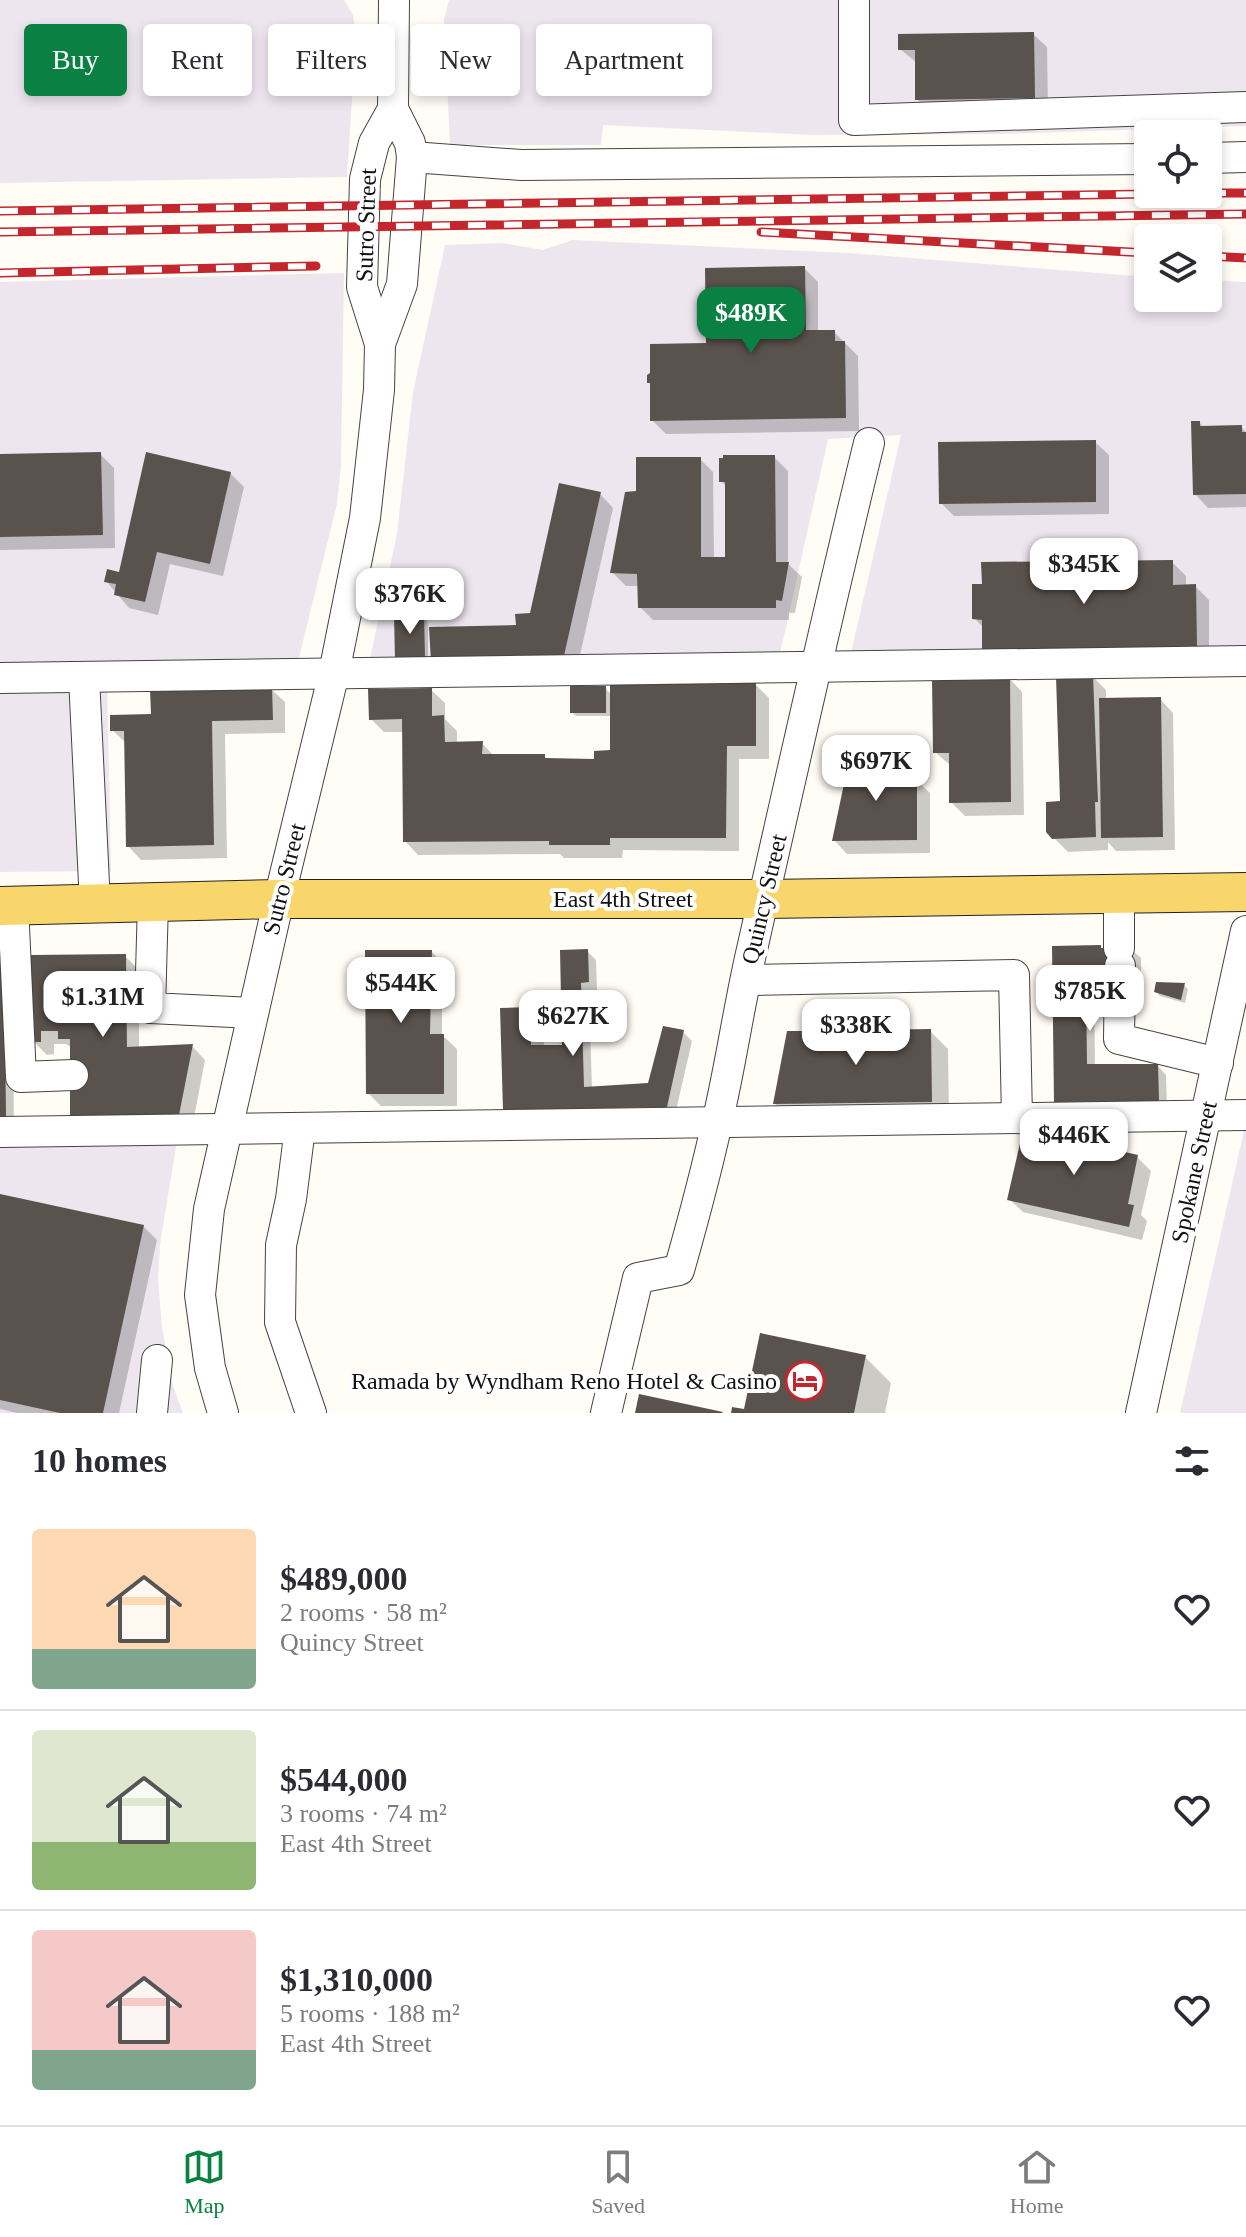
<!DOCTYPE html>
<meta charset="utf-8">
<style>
:root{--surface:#fff;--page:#f7f7f7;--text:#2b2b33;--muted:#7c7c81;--line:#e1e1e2;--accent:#0b8043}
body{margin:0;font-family:Georgia,serif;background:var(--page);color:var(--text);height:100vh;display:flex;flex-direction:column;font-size:30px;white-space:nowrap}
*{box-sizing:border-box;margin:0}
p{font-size:26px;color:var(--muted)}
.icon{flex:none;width:44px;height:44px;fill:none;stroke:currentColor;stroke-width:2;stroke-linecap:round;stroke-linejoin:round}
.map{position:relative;height:1413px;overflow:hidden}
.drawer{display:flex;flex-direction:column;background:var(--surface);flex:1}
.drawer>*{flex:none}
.top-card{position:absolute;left:24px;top:24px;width:800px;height:72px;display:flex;gap:16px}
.fabs{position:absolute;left:1134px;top:120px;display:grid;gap:16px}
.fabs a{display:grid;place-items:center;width:88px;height:88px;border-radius:8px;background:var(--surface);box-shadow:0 4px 12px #0003;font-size:40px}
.price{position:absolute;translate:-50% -68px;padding:0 18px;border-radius:16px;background:#fff;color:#222;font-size:26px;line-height:52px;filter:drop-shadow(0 2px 4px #0008)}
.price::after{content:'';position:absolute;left:50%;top:48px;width:24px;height:18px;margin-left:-12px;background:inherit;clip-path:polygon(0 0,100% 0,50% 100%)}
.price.current{background:var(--accent);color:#fff}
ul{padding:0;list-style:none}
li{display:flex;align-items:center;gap:24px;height:200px;padding:0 32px}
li+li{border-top:2px solid var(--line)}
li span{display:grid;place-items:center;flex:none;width:224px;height:160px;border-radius:8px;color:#555}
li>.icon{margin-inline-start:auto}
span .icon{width:96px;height:96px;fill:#fffc;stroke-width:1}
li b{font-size:34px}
h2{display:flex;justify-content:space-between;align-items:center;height:96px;padding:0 32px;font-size:34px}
.pill{padding:0 28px;border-radius:8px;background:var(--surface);box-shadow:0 4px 12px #0003;font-size:28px;line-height:72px}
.pill.current{background:var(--accent);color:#fff}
.tabs{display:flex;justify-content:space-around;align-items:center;height:112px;border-top:2px solid var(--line);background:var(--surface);font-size:22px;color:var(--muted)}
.tabs a{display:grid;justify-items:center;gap:4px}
.tabs .current{color:var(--accent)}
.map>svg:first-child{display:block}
.industrial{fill:#eee6ef}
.shadow{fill:#0003}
.building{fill:#5a524d}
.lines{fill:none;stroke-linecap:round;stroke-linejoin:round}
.minor-casing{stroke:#444;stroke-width:32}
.major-casing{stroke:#222;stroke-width:40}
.minor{stroke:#fff;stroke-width:30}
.major{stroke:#f9d66b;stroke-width:38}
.rail-casing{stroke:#c4262e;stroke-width:9}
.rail{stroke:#fff;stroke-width:6;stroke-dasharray:18;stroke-linecap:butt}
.labels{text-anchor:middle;stroke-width:8;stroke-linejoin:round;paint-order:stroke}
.street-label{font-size:24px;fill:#111;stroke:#fff}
.poi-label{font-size:24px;fill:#111;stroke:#fff;text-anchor:end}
</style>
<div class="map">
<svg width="1246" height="1413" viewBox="0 0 1246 1413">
<rect width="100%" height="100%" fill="#fffdf5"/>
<g class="industrial">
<polygon points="0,0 344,0 353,15 356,36 347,177 0,183"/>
<polygon points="449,0 1246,0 1246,126 999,134 812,135 603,125 601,145 450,145 444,19"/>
<polygon points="573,240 849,253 1148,277 1148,298 1208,298 1208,280 1246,282 1246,661 848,666 901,435 828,439 777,667 367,672 397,534 413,392 445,245 502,243 543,250"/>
<polygon points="344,273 341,465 337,504 295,674 107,677 111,871 0,872 0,282"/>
<polygon points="1246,1122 1246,1413 1180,1413"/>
<polygon points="179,1129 160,1244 158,1279 162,1327 173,1386 183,1413 0,1413 0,1132"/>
</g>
<g class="shadow">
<polygon points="1033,34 1047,47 1048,111 930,113 917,99 917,63 900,49"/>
<polygon points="804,268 818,282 818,332 834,332 858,356 859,431 666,434 652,420 652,385 649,383 708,345"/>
<polygon points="1200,423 1204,428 1241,427 1246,432 1246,507 1208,508 1195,494"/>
<polygon points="1095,442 1109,455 1109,514 954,516 941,503"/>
<polygon points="100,454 114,468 115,548 0,550 0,456"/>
<polygon points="774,457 788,471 788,564 802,577 795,613 789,613 789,620 653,620 640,607 639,586 626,586 612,572 638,493 700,459 713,472 714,559 727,559 727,487 721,481"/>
<polygon points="230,473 244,487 223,576 170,564 158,615 129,608 106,581 120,574"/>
<polygon points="600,494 613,508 576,673 431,629 428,630 428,663 396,615 424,614 427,618 428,629 518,626 532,615"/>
<polygon points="1172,562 1186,576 1186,586 1195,586 1209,600 1209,661 984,628 974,618"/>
<polygon points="1093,677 1106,690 1106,700 1160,699 1173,713 1175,850 1116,851 1108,842 1108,850 1068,852 1054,838"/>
<polygon points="1009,678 1022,692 1024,815 965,816 951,802 951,766 935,752"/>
<polygon points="755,684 769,698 769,759 739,759 739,851 623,850 622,858 564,858 560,854 418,855 405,841 404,732 384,732 371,719 431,690 445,703 445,719 457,731 457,744 482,743 494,756 544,756 548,760 596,760 612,752 612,716 576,716 572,712 605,688 612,695"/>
<polygon points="271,689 285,702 285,733 225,734 227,858 141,860 128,846 126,743 112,730 153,716"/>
<polygon points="867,742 880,756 880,780 898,780 909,761 923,775 923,781 918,782 930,793 930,853 847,854 834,840"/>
<polygon points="1054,948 1132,950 1141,958 1141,973 1109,974 1109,995 1094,995 1095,1066 1158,1066 1166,1075 1167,1109 1065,1110 1056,1101"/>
<polygon points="587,951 596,960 597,990 589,991 592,1089 650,1085 683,1032 692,1041 675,1115 518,1123 505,1109 530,1009 543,1023 544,1047 564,1047"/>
<polygon points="432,952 445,966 446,1008 442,1007 442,1035 457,1049 457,1106 381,1106 368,1093"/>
<polygon points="125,956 139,970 139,1048 192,1046 205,1060 192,1128 66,1044 54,1044 54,1054 47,1055 33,1041 32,957"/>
<polygon points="0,961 12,970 14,1124 0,1125"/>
<polygon points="1184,985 1188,989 1185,1003 1160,996 1156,992"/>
<polygon points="858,1028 862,1032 930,1031 948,1049 949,1119 793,1121 775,1104 835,1033"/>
<polygon points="1091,1137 1104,1149 1137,1157 1151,1171 1141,1215 1147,1221 1142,1240 1023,1212 1009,1199"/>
<polygon points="0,1196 144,1227 157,1240 119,1413 17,1413 0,1409"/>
<polygon points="865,1357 891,1383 885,1413 733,1413 746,1412"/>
</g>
<g class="building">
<polygon points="1034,32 1035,98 915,100 915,50 898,50 898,34"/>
<polygon points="805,266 806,330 835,330 835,341 845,341 846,418 650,421 650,383 647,383 647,375 650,373 650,344 706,343 705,268"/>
<polygon points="1191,421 1200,421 1200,426 1242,425 1242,432 1246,432 1246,494 1193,495"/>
<polygon points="1096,440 1096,502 939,504 938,442"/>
<polygon points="101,452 103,535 0,537 0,454"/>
<polygon points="146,452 231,472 210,564 157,552 145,602 114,595 116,584 104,582 107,569 119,572"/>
<polygon points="723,455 775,455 776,562 789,562 782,601 776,600 776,608 638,608 637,574 610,573 625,492 636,491 636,457 701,457 701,557 725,557 725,482 719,482 719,458 723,458"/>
<polygon points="559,483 601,492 563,660 431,662 429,627 516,625 515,614 530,613"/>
<polygon points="1173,560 1173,585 1196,584 1197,648 982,651 982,620 972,619 972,584 982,584 981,562"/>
<polygon points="424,612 425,660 395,661 394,613"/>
<polygon points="1093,675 1098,802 1095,802 1096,837 1052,839 1046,832 1046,802 1060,801 1056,676"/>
<polygon points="1010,676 1011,802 949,803 949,753 933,753 932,678"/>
<polygon points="610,682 756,682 756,746 727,746 726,838 610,838 610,845 549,845 549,841 403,842 402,719 369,720 368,689 432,688 432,716 444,715 445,742 483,741 482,754 545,754 545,758 594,759 594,751 610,750"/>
<rect x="570" y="686" width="36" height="27"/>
<polygon points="272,687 273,720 212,721 214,845 126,847 124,731 110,731 110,715 151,714 150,689"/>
<polygon points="1161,697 1163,837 1101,838 1099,698"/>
<polygon points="867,740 868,779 896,778 896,757 910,759 907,778 917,777 917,840 832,841 853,741"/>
<polygon points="1101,945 1101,948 1133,948 1133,965 1101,966 1101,987 1086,987 1087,1064 1158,1064 1159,1101 1054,1102 1052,946"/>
<polygon points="588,949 589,982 581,983 584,1087 648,1083 663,1026 684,1030 667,1107 503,1110 500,1008 530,1007 531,1045 562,1045 560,950"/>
<polygon points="365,950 432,950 430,1034 444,1034 444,1094 366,1094"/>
<polygon points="126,954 127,1047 193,1044 179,1115 70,1117 70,1039 58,1039 58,1031 41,1031 41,1042 31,1042 30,955"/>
<polygon points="0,959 4,959 6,1116 0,1116"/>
<polygon points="1156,982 1185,983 1181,1000 1154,992"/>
<polygon points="831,1026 859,1026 859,1030 931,1029 932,1102 773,1104 787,1031 833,1031"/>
<polygon points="1023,1130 1070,1140 1075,1131 1092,1135 1090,1144 1138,1155 1128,1204 1134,1205 1129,1227 1007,1200"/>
<polygon points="0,1194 144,1225 103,1413 60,1413 0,1400"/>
<polygon points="760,1333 866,1355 854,1413 731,1413 732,1407 744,1409"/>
<polygon points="639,1394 723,1412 722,1413 635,1413"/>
</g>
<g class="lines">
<defs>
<g id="minor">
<polyline points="854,0 854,120 1246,107"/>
<polyline points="412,157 521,165 1148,159"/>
<polyline points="1208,158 1246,157"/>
<polyline points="380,344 362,287 365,179 374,143 393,109"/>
<polyline points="84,677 95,904"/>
<polyline points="0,678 1246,661"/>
<polyline points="1119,894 1119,948"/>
<polyline points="153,902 150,1008 253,1013"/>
<polyline points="13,905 21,1077 73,1075"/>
<polyline points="1120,966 1119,1039 1218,1063"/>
<polyline points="746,980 1014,975 1017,1118"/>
<polyline points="300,1128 291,1199 281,1245 280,1322 311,1413"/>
<polyline points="0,1132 1246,1115"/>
<polyline points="152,1413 157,1360"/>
<polyline points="223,1413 210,1368 200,1295 209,1209 279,899 334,673 365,518 379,390 380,344 402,284 412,157 410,143 393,109 394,0"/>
<path d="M 606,1413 L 638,1278 L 679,1270 C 693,1221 706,1172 717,1123 C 731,1064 739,1004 753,945 C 791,777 828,610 869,443"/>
<polyline points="1141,1413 1246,931"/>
</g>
<polyline id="major" points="0,906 279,899 765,899 1246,892"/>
</defs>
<use href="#minor" class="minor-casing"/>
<use href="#major" class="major-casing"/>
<use href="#minor" class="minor"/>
<use href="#major" class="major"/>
<defs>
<g id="rail">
<polyline points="1208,193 1246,193"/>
<polyline points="0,211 1152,194"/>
<polyline points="0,232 1246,214"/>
<polyline points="761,232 1148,253"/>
<polyline points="1208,256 1246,258"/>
<polyline points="0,273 316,266"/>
</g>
</defs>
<use href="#rail" class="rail-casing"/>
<use href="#rail" class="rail"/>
</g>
<defs>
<symbol id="hotel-ring" viewBox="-11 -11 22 22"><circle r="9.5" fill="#fff" stroke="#c4262e" stroke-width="1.5"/><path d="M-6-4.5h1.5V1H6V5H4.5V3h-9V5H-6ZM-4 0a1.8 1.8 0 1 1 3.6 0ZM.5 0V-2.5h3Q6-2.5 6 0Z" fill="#c4262e"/></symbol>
</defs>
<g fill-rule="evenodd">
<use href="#hotel-ring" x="783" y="1359" width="44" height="44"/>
</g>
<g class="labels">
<g class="street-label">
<text transform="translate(366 225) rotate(-88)" y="8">Sutro Street</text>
<text transform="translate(284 879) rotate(-76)" y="8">Sutro Street</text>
<text x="623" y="907">East 4th Street</text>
<text transform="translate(764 899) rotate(-77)" y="8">Quincy Street</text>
<text transform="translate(1194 1172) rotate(-78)" y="8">Spokane Street</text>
</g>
<g class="poi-label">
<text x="777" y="1389">Ramada by Wyndham Reno Hotel &amp; Casino</text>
</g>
</g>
</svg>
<div class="fabs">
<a><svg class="icon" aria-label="locate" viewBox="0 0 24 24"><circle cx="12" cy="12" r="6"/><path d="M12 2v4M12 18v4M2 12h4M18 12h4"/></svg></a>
<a><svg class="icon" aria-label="layers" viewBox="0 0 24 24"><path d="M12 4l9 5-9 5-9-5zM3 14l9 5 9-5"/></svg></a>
</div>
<b class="price current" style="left:751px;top:355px">$489K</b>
<b class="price" style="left:1084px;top:606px">$345K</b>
<b class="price" style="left:410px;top:636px">$376K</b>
<b class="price" style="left:876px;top:803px">$697K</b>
<b class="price" style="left:401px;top:1025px">$544K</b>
<b class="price" style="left:1090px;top:1033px">$785K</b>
<b class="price" style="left:103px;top:1039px">$1.31M</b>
<b class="price" style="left:573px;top:1058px">$627K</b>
<b class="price" style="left:856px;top:1067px">$338K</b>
<b class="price" style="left:1074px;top:1177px">$446K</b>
<div class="top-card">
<a class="pill current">Buy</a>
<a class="pill">Rent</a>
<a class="pill">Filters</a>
<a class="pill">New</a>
<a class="pill">Apartment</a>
</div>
</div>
<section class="drawer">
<h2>10 homes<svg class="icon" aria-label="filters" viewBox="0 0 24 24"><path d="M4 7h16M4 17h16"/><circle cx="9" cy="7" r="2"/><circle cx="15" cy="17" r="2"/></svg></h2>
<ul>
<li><span style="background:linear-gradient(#ffd9b3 75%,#7fa58c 0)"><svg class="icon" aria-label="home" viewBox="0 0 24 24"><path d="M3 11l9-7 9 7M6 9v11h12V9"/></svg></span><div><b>$489,000</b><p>2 rooms · 58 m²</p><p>Quincy Street</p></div><svg class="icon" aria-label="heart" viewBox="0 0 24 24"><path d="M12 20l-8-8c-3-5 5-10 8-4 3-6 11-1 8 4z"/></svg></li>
<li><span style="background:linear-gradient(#dfe7d0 70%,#8fb573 0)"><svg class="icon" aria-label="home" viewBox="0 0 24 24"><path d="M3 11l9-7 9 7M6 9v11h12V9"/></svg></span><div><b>$544,000</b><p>3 rooms · 74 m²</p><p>East 4th Street</p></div><svg class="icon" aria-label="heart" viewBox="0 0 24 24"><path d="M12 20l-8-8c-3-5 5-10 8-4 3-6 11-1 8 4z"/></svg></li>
<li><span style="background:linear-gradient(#f6c9c9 75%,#7fa58c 0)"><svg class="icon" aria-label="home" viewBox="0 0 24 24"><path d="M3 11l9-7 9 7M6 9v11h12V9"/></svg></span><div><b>$1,310,000</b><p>5 rooms · 188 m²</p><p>East 4th Street</p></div><svg class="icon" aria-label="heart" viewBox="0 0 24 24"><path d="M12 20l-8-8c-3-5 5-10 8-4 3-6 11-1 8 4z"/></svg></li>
</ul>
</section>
<nav class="tabs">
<a class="current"><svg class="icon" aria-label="map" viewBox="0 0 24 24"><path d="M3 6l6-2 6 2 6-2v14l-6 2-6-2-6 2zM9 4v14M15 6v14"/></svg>Map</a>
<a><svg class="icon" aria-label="saved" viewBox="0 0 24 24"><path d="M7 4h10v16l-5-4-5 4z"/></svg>Saved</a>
<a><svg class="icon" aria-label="home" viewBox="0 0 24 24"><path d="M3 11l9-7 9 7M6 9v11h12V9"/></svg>Home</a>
</nav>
